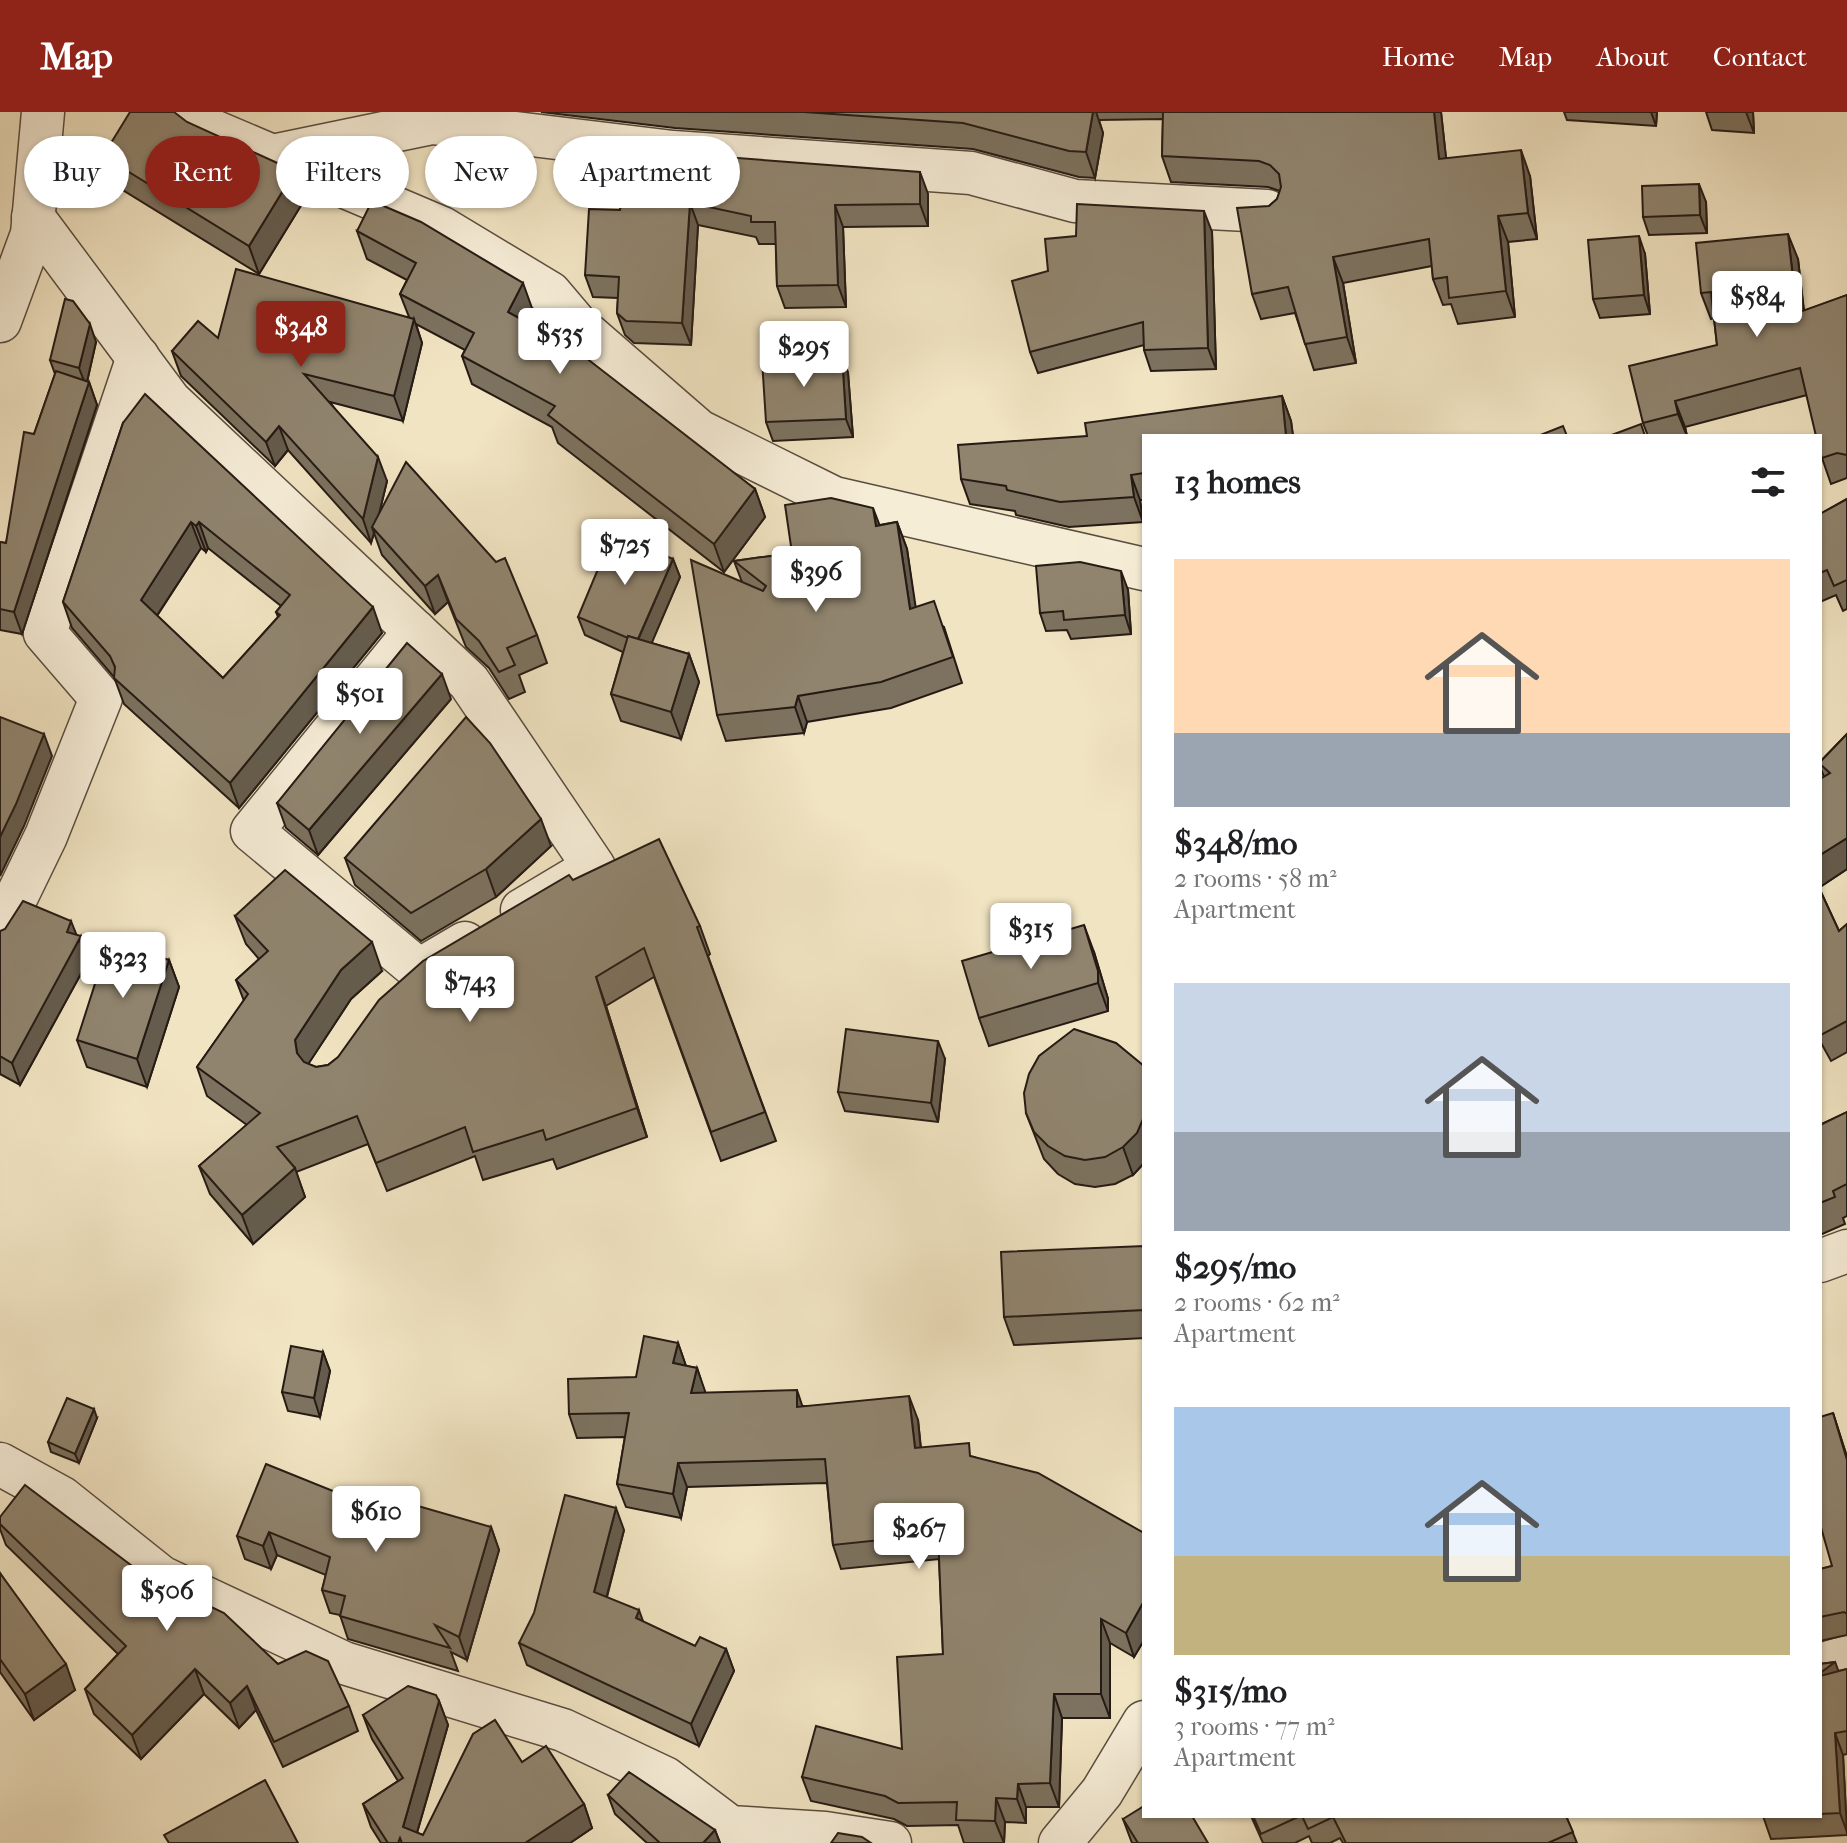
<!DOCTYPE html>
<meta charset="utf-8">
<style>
:root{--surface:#fff;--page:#f6f6f6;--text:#202124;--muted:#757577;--accent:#8f2418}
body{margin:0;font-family:"IM FELL French Canon",serif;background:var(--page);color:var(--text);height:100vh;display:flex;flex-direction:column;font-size:30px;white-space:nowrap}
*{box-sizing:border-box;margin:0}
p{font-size:26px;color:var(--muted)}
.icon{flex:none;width:44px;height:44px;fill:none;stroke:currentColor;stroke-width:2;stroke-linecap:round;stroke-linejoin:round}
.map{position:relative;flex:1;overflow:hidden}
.details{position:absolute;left:1142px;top:322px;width:680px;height:1384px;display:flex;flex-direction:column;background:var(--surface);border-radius:0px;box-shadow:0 2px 6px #0004}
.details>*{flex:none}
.top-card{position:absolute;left:24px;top:24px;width:760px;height:72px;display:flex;gap:16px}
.price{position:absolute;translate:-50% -68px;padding:0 18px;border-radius:8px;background:#fff;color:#222;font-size:26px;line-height:52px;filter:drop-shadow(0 2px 4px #0008)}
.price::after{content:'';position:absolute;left:50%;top:48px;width:24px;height:18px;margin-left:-12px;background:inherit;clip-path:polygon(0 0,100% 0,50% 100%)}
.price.selected{background:var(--accent);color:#fff}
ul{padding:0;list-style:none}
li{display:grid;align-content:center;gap:16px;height:424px;padding:0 32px}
li span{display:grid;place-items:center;height:248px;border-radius:0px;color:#555}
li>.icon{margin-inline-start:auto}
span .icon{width:144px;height:144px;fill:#fffc;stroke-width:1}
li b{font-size:34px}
h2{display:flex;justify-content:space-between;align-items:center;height:96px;padding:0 32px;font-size:34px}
.pill{padding:0 28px;border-radius:36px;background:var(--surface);box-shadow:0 2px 6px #0004;font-size:28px;line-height:72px}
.pill.selected{background:var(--accent);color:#fff}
header{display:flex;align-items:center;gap:48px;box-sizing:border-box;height:112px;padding:0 40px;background:var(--accent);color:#fff}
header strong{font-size:38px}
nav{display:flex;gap:44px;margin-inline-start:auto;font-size:28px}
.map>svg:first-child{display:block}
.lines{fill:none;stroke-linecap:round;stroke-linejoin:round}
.minor-casing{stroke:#594d40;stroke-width:45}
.minor{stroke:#f6edd7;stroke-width:42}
.wall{fill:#7c725f;stroke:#261b14;stroke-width:2;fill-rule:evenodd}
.shaded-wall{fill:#655c4d;stroke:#261b14;stroke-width:2}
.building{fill:#90846e;stroke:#261b14;stroke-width:2;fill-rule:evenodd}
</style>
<header>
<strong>Map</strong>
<nav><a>Home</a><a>Map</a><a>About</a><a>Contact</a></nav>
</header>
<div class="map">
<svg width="1847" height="1731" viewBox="0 0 1847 1731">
<rect width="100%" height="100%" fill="#f1e4c2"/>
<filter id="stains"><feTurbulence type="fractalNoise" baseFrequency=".0025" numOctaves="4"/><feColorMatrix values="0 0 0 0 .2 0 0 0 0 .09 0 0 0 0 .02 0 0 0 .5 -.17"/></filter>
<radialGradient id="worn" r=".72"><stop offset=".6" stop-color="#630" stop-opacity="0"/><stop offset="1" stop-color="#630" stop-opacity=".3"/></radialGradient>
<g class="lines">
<defs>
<g id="minor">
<polyline points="187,0 211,18 442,116 550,181 578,214 699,319 834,386 1144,457"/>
<polyline points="272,44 432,11 673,40 971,61 1075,89 1267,99"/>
<polyline points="33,105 170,289 469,570 594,755 522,798"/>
<polyline points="0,209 32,122 43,0"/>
<polyline points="415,519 252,719 419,858 465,831"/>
<polyline points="0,819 46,724 101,586 45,521 138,245"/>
<polyline points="1820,1149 1847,1139"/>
<polyline points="0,1352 62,1386 161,1465 344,1551 563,1618 665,1666 730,1715 825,1721 890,1731"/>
<polyline points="1820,1553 1847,1545"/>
<polyline points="1060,1731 1102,1680 1144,1610"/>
</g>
</defs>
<use href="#minor" class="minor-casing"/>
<use href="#minor" class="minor"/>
</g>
<g class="wall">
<polygon points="541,0 1441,0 1446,46 1530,64 1537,127 1508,130 1515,205 1458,212 1451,192 1443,193 1433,167 1432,154 1343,171 1356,251 1314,258 1295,201 1261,207 1252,182 1269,94 1277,87 1280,79 1268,75 1171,70 1162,44 1163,7 1099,8 1103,21 1095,66 1079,65 973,37 675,16"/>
<polygon points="1564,0 1657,0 1656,14 1567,8"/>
<polygon points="1706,0 1753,0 1754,21 1712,18"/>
<polygon points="187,10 305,87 259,162 113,72 103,44"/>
<polygon points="632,38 928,82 928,114 843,115 846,195 785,196 777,174 776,132 759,132 756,125 698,113 691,233 634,231 625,223 617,201 618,186 593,185 585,163 620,98"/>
<polygon points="1706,90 1707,121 1649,123 1643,105"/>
<polygon points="357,119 533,199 527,211 755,377 765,405 724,460 558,331 552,315 472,272 462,244 465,238 416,212 422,231 403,309 330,290 387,369 379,402 537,523 547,551 519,563 525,580 509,587 489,556 466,535 448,490 435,502 382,443 374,421 371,431 288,338 275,354 181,264 172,239 409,205 400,182 407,168 367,147"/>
<polygon points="1212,120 1216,257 1151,259 1144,238 1144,233 1038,261 1030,240 1048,159 1076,124"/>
<polygon points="1645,142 1650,202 1600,206 1593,187"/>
<polygon points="1798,147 1804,199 1847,183 1847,366 1831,372 1822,346 1807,283 1685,315 1687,324 1648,324 1643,311 1717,233 1714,206 1711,207 1701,181"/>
<polygon points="96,230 87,270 89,270 97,293 22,522 0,518 0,430 6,431 34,322 55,262 50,248"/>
<polygon points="842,243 848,261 853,325 773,329 766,310"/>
<polygon points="1282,284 1291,309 1293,324 1144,324 1144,388 1140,388 1143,410 1069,415 1016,403 1015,399 970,392 961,367 1087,324"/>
<path d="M 123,311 L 382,521 L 239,696 L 124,592 L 114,565 L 72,516 L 63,490 ZM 201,436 L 206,440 L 208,436 L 281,494 L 276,500 L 278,505 L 223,566 L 157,504 Z"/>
<polygon points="1847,387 1847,497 1843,499 1836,483 1820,490 1820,402"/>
<polygon points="897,410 907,437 915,496 944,515 962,571 891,596 807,610 804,621 726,629 717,603 742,470 734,449 792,441 880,413"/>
<polygon points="673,447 680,465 651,531 689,542 699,570 681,627 621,609 611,582 623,540 585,523 578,505"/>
<polygon points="1128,478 1131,522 1071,527 1067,518 1046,519 1040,501"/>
<polygon points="451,587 318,743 286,716 277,691"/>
<polygon points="1847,622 1847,757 1820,775 1824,665 1820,655 1820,650"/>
<polygon points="551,734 496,785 421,829 355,773 345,746"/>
<polygon points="573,768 700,814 710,842 708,844 776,1029 721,1049 654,865 606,894 647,1025 557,1057 553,1047 483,1068 475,1044 387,1079 368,1032 296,1060 305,1085 253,1132 210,1082 199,1054 247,1013 207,984 197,955 244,889 236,868 259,847 246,832 235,804 382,859 351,887 308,952 316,955 328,953"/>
<polygon points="1820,778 1839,819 1847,812 1847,940 1831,949 1820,929"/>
<polygon points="0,819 76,823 89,847 20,973 0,962"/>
<polygon points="1094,840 1108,887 1108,899 989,934 979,906"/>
<polygon points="169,848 179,875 147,975 87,955 77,928"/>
<polygon points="945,947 938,1010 845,999 838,980"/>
<polygon points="1144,954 1144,1051 1133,1063 1115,1072 1095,1075 1075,1072 1058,1062 1044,1047 1026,1001"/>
<polygon points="1847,1000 1847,1104 1843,1106 1845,1112 1820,1123 1820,1013"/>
<polygon points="1144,1134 1144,1226 1014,1233 1004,1205"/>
<polygon points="678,1231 686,1254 697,1256 705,1281 803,1294 918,1308 921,1336 974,1345 1144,1421 1144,1528 1134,1545 1110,1531 1110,1606 1062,1606 1059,1695 1026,1695 1026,1711 1005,1710 1004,1731 964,1731 958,1713 907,1714 894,1707 811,1689 802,1665 902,1637 943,1542 939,1447 841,1457 833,1433 827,1371 687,1375 681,1406 626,1395 617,1372 625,1325 577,1326 569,1302 636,1265"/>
<polygon points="323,1240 330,1259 320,1305 288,1299 282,1280"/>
<polygon points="1833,1301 1847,1345 1847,1523 1820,1529 1820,1457 1832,1454"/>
<polygon points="97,1306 79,1351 51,1340 48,1330"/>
<polygon points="365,1392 407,1404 491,1415 499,1438 467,1548 451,1540 458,1559 348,1527 340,1503 330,1501 322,1478 326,1463 277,1443 271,1457 245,1447 237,1424"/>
<polygon points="0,1405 170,1488 349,1594 358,1619 283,1655 256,1598 239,1616 204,1582 141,1647 94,1602 85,1577 118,1542 6,1433 0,1417"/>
<polygon points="624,1418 607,1485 643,1510 695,1534 726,1537 734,1559 699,1634 527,1553 519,1531"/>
<polygon points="0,1461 75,1578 34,1608 0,1560"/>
<polygon points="1835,1550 1838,1559 1847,1557 1847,1642 1843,1643 1847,1723 1771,1727 1763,1704 1820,1704 1820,1552"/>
<polygon points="439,1589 448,1613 417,1721 423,1723 522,1650 584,1692 592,1716 570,1731 381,1731 371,1715 363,1692 398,1669 372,1627 363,1603"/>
<polygon points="608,1683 715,1718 720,1731 647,1731 615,1702"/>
<polygon points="1251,1704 1566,1704 1577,1731 1343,1731 1340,1726 1330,1731 1312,1731 1309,1724 1295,1731 1263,1731"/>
<polygon points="1123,1707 1208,1731 1132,1731"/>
</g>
<g class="shaded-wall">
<polygon points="1093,0 1096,0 1103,21 1095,66 1086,40"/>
<polygon points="1434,0 1441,0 1449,73 1439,47"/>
<polygon points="1651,0 1657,0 1656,14"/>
<polygon points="1746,0 1753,0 1754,21"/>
<polygon points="1521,38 1530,64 1537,127 1528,101"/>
<polygon points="295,59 305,87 259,162 249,134"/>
<polygon points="920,60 928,82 928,114 920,92"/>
<polygon points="1699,72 1706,90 1707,121 1700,103"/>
<polygon points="690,91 698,113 691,233 682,211"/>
<polygon points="835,93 843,115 846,195 838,173"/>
<polygon points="1204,99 1212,120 1216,257 1208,236"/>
<polygon points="1498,104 1508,130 1515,205 1506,179"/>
<polygon points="1788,122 1798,147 1807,227 1797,201"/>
<polygon points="1639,124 1645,142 1650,202 1644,183"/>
<polygon points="1333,145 1343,171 1356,251 1347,225"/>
<polygon points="523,171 533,199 518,228 508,200"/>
<polygon points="414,207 422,231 403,309 394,284"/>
<polygon points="90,212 96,230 86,274 79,256"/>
<polygon points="842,243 848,261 853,325 846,307"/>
<polygon points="89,270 97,293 22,522 14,500"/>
<polygon points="1282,284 1291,309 1293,324 1286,324"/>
<polygon points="1675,289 1685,315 1687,324 1678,302"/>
<polygon points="279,314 288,338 275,354 266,330"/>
<polygon points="378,345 387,369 375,419 372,415 374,421 371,431 363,407"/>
<polygon points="1131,363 1140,388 1143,410 1134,385"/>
<polygon points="755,377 765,405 724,460 714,432"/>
<polygon points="873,396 883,422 876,414"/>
<polygon points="191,410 201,436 150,514 141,488"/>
<polygon points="199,410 208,436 206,440 196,414"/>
<polygon points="897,410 907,437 920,524 910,497"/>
<polygon points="673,447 680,465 644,549 637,530"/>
<polygon points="1121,459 1128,478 1131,522 1125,503"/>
<polygon points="438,463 448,490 435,502 425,474"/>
<polygon points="373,495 382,521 239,696 230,671"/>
<polygon points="689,542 699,570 681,627 671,600"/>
<polygon points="442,562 451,587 318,743 309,718"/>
<polygon points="798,584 807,610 804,621 795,595"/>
<polygon points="44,622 52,644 24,714 0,764 0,725"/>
<polygon points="541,707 551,734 496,785 486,757"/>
<polygon points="1847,726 1847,757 1820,775 1820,743"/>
<polygon points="71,809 79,829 81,824 89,847 20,973 12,951"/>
<polygon points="1084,813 1094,840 1108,887 1108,899 1098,871"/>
<polygon points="372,830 382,859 351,887 305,957 297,941 295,928 341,858"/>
<polygon points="169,848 179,875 147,975 137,947"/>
<polygon points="596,865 606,894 647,1025 637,996"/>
<polygon points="938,929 945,947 938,1010 931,991"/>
<polygon points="1144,1005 1144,1051 1133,1063 1123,1035"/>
<polygon points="295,1056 305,1085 253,1132 242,1103"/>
<polygon points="678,1231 686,1254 673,1251"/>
<polygon points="323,1240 330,1259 320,1305 314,1286"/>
<polygon points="697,1256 705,1279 700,1305 691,1281"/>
<polygon points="797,1278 805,1302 797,1295"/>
<polygon points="909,1284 918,1308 923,1360 915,1336"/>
<polygon points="94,1297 97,1306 79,1351 75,1342"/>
<polygon points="1833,1301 1847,1345 1847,1349"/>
<polygon points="678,1351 687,1375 681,1406 673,1382"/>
<polygon points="616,1396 624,1418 602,1502 594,1480"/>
<polygon points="491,1415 499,1438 467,1548 459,1525"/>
<polygon points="269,1420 277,1443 271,1457 263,1434"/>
<polygon points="1144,1489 1144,1528 1134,1545 1126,1521"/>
<polygon points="639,1498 647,1520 636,1506"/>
<polygon points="1101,1507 1110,1531 1110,1606 1101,1582"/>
<polygon points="726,1537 734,1559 699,1634 691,1612"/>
<polygon points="1835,1550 1843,1571 1820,1586 1820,1561"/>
<polygon points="66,1552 75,1578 34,1608 25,1582"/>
<polygon points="195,1557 204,1582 141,1647 132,1623"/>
<polygon points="247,1574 256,1598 239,1616 230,1591"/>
<polygon points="1054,1582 1062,1606 1059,1695 1050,1671"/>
<polygon points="439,1589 448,1613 414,1731 403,1715"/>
<polygon points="1835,1621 1843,1643 1847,1720 1840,1701"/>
<polygon points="1018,1672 1026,1695 1026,1711 1017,1687"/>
<polygon points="996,1686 1005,1710 1004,1731 995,1709"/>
<polygon points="584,1692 592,1716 570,1731 525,1731"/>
<polygon points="715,1718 720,1731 703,1731"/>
</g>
<g class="building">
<polygon points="130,0 174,0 187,10 295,59 249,134 103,44"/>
<polygon points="804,0 1093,0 1086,40 1069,39 963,11"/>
<polygon points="1163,0 1434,0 1439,47 1521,38 1528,101 1498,104 1506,179 1449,186 1447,165 1433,167 1429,127 1333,145 1347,225 1305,232 1288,175 1252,182 1237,96 1269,94 1277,87 1281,75 1279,62 1270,53 1259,49 1162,44"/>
<polygon points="632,38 920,60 920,92 835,93 838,173 777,174 775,110 751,110 751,104 690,91 682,211 626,209 617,201 619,165 585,163 589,97 620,98"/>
<polygon points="1699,72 1700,103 1643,105 1642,74"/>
<polygon points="372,89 421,110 523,171 508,200 572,235 755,377 714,432 548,303 555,294 462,244 474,221 400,182 416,151 357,119"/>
<polygon points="1077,92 1204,99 1208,236 1144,238 1143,210 1030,240 1012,169 1048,159 1045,127 1076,124"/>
<polygon points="1788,122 1797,201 1847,183 1847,343 1837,341 1822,346 1820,339 1820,324 1816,324 1800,256 1675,289 1678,302 1643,311 1629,254 1717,233 1711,180 1701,181 1696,131"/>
<polygon points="1639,124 1644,183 1593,187 1588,128"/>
<polygon points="236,157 414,207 394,284 304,262 378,345 363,407 279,314 266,330 172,239 198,209 218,226"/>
<polygon points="65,187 73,189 90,212 79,256 50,248"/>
<polygon points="842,243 846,307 766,310 762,248"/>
<polygon points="56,259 89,270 14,500 0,497 0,430 6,431 24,320 34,322"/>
<path d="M 145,282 L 373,495 L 230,671 L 114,566 L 115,555 L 110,544 L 63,490 L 123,311 ZM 191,410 L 196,414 L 199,410 L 290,483 L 276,500 L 280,503 L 223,566 L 141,488 Z"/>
<polygon points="1282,284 1286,324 1144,324 1144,361 1131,363 1134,385 1060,390 1007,378 1006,374 961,367 958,333 1087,324 1085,311"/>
<polygon points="1641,312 1645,324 1609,324"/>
<polygon points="1563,314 1567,324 1538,324"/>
<polygon points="406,350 496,450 505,446 537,523 507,536 515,553 499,560 479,529 456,507 438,463 425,474 372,415"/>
<polygon points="831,386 873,396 876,414 897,410 910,497 934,489 953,545 881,570 798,584 795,595 717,603 691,448 763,479 766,474 734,449 792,441 785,393"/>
<polygon points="1847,387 1847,468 1834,474 1827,458 1820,461 1820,402"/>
<polygon points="613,421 673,447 638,527 628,524 628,526 578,505"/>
<polygon points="1080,450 1121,459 1125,503 1064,508 1063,499 1040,501 1036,454"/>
<polygon points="628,524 689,542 671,600 611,582"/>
<polygon points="407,531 442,562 309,718 277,691"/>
<polygon points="0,605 44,622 16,692 0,725"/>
<polygon points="466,605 490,631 541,707 486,757 411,801 345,746"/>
<polygon points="1847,622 1847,726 1820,743 1820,667 1830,661 1820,652 1820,650"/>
<polygon points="659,727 700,814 697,815 765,1000 711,1020 644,836 596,865 637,996 546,1028 543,1018 473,1040 465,1015 376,1051 357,1004 277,1035 295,1056 242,1103 199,1054 260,1001 197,955 248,882 236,868 268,839 235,804 285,758 372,830 341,858 295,928 297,941 304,950 316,955 328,953 338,945 379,888 423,849 569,763 573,768"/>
<polygon points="1820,778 1839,819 1847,812 1847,909 1821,923 1820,921"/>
<polygon points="23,789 71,809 67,820 81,824 12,951 0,944 0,819 5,817"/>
<polygon points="1084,813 1098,859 1098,871 979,906 962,849"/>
<polygon points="109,828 169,848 137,947 77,928"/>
<polygon points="846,917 938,929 931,991 838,980"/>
<polygon points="1074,917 1116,931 1144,954 1144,1005 1137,1021 1123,1035 1105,1045 1085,1048 1065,1044 1048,1034 1034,1020 1026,1001 1024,981 1029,962 1039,944"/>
<polygon points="1847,1000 1847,1072 1833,1079 1835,1085 1820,1091 1820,1013"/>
<polygon points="1144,1134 1144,1198 1004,1205 1001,1140"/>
<polygon points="644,1224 678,1231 673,1251 697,1256 691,1281 797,1278 797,1295 909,1284 915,1336 969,1331 970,1344 1038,1361 1144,1421 1144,1489 1126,1521 1101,1507 1101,1582 1054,1582 1050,1671 1018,1672 1017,1687 996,1686 995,1709 956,1708 957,1690 898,1691 885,1684 802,1665 816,1614 902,1637 897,1545 943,1542 938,1422 833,1433 825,1347 678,1351 673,1382 617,1372 629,1301 569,1302 568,1267 636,1265"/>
<polygon points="291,1234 323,1240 314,1286 282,1280"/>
<polygon points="67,1286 94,1297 75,1342 48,1330"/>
<polygon points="1833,1301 1847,1348 1847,1502 1844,1500 1820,1505 1820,1457 1832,1454 1820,1412 1820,1305"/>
<polygon points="266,1352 365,1392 367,1387 407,1404 411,1392 491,1415 459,1525 435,1513 450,1536 340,1504 345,1484 322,1478 330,1445 269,1420 263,1434 237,1424"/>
<polygon points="25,1373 144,1463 170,1488 178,1479 224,1501 278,1552 306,1539 328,1549 349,1594 274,1630 247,1574 230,1591 195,1557 132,1623 85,1577 126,1534 0,1412 0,1405"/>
<polygon points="565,1383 616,1396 594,1480 639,1498 636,1506 695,1534 700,1525 726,1537 691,1612 519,1531 534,1501"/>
<polygon points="0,1461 66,1552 25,1582 0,1547"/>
<polygon points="1835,1550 1820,1561 1820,1552"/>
<polygon points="1847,1557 1847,1619 1835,1621 1840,1701 1820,1702 1820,1564"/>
<polygon points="408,1574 436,1583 439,1589 403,1715 423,1723 473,1622 495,1608 522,1650 546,1634 584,1692 525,1731 402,1731 400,1726 398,1731 388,1731 363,1692 403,1666 363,1603"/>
<polygon points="629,1660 715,1718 703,1731 660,1731 608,1683"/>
<polygon points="265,1668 298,1731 169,1731 164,1723"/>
<polygon points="1144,1694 1144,1704 1192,1704 1208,1731 1138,1731 1123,1707"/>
<polygon points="1253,1704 1300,1704 1261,1722"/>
<polygon points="1302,1704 1566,1704 1573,1720 1548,1731 1346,1731 1333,1705 1308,1717"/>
<polygon points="838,1721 862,1725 871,1731 831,1731"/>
</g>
<rect width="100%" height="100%" filter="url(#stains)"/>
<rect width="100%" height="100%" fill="url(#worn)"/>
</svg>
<b class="price" style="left:1757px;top:227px">$584</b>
<b class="price selected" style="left:301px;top:257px">$348</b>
<b class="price" style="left:560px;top:264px">$535</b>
<b class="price" style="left:804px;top:277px">$295</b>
<b class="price" style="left:625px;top:475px">$725</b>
<b class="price" style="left:816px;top:502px">$396</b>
<b class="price" style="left:360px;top:624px">$501</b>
<b class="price" style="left:1031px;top:859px">$315</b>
<b class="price" style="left:123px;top:888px">$323</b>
<b class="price" style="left:470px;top:912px">$743</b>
<b class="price" style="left:376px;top:1442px">$610</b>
<b class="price" style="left:919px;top:1459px">$267</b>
<b class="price" style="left:167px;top:1521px">$506</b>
<div class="top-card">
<a class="pill">Buy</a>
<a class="pill selected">Rent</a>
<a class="pill">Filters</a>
<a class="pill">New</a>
<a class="pill">Apartment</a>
</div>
<section class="details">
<h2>13 homes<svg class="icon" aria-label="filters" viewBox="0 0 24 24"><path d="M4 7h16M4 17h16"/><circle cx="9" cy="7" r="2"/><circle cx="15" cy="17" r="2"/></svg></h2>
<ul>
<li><span style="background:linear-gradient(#ffd9b3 70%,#9aa5b1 0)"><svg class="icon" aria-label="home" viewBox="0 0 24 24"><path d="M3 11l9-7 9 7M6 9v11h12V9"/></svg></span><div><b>$348/mo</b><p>2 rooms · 58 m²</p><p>Apartment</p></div></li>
<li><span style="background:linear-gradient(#c9d6e8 60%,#9aa5b1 0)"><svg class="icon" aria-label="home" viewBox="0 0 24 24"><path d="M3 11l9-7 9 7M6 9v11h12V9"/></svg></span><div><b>$295/mo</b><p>2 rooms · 62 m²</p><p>Apartment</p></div></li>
<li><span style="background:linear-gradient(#a9c7e8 60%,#c2b280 0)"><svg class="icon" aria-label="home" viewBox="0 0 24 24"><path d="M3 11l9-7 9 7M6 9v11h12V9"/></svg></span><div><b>$315/mo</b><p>3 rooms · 77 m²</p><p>Apartment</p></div></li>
</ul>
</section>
</div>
